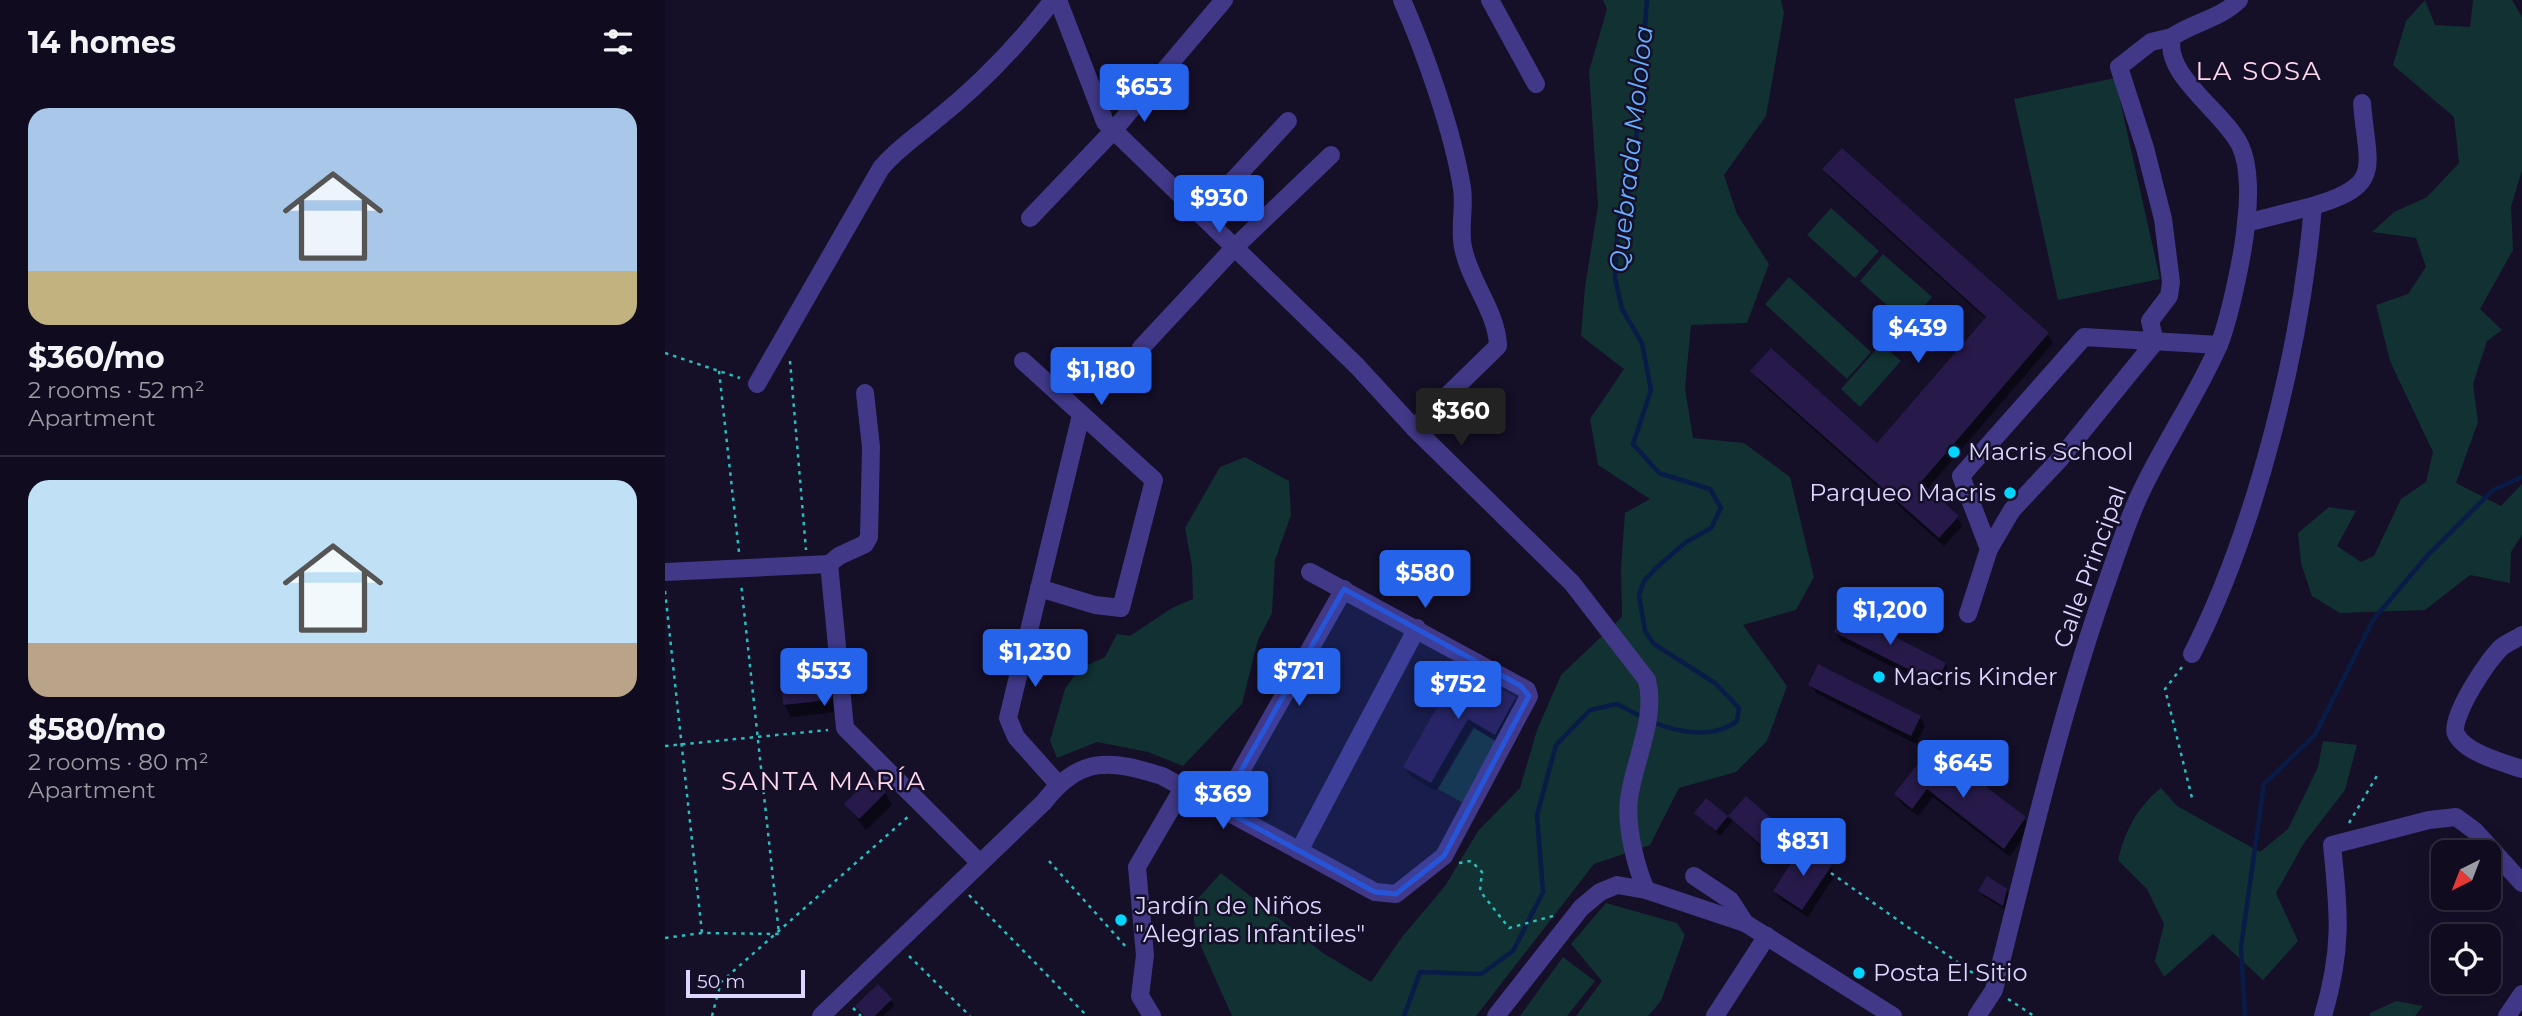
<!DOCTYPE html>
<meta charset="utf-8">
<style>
:root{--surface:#100b1e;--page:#1e192b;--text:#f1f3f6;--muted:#9c9ba4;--line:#302b3c;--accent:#2563eb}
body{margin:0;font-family:Montserrat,sans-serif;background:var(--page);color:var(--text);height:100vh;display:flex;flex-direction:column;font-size:26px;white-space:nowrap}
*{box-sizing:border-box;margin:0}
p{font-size:23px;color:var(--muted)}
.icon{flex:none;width:38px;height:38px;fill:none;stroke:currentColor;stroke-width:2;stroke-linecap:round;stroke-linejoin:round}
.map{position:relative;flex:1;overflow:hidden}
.drawer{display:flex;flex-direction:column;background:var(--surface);width:665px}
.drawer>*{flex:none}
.needle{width:46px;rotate:222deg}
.tools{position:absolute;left:1766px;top:840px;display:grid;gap:14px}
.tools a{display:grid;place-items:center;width:70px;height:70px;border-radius:14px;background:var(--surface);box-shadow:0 7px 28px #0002,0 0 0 2px var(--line);font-size:35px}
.scale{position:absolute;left:21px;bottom:18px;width:119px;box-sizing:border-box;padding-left:7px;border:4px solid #ddd6ff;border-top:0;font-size:19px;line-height:24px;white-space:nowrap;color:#ddd6ff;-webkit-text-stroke:5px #150f28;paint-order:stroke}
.price{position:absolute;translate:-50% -60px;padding:0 16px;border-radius:7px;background:var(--accent);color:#fff;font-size:23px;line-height:46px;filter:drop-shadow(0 2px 4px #0008)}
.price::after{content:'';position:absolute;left:50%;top:42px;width:21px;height:16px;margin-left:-10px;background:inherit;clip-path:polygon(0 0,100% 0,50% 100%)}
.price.current{background:#222;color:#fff}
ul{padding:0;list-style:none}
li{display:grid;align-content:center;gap:14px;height:371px;padding:0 28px}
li+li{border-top:2px solid var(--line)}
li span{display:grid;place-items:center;height:217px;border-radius:21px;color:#555}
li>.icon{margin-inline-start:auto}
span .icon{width:126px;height:126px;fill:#fffc;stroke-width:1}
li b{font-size:30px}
h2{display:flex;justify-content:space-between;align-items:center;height:84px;padding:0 28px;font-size:30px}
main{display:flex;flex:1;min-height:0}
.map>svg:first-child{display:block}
.green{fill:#123132}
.shadow{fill:#0007}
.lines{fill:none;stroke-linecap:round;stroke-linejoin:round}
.stream{stroke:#091c47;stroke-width:4.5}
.building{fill:#271a4a}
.path{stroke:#2cbdbd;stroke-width:2.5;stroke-dasharray:3.5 5;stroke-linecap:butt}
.minor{stroke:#413988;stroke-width:18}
.marked{fill:#2755da;fill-opacity:0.2;stroke:#2755da;stroke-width:5;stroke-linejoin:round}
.poi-dot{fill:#02d6ff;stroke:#150f28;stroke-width:2.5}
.labels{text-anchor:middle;stroke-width:5;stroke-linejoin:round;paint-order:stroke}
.poi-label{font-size:24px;fill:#ddd6ff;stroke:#150f28;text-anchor:start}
.street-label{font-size:24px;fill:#ddd6ff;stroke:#150f28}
.neighbourhood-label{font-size:26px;letter-spacing:2px;fill:#ffd8ee;stroke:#150f28}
.water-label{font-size:26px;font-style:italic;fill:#64adff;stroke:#150f28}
</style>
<main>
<section class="drawer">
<h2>14 homes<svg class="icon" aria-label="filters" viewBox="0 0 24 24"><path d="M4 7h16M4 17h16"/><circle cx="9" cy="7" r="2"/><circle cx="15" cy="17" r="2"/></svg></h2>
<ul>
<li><span style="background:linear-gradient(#a9c7e8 75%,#c2b280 0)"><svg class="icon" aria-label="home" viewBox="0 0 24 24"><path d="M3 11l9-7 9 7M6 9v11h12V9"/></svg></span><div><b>$360/mo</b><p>2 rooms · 52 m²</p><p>Apartment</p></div></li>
<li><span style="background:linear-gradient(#bfe0f5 75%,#b9a48a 0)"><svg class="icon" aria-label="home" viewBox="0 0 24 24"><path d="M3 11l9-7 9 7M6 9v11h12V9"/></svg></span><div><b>$580/mo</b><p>2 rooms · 80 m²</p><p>Apartment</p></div></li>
</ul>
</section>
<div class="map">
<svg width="1857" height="1016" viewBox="0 0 1857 1016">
<rect width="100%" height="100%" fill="#150f28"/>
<g class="green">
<polygon points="938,0 1116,0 1119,13 1101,116 1059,175 1072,214 1104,264 1082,323 1026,325 1020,388 1028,438 1079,443 1125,477 1149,577 1131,610 1078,625 1122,686 1102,741 1071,772 1014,788 985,845 929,864 811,1016 567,1016 531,935 527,905 556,873 658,953 706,982 737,937 780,886 813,831 855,788 872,730 896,675 957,617 956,567 960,513 985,499 933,465 925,419 959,369 916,336 920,287 933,206 924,71 942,9"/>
<polygon points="1760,0 1770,25 1805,27 1808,0 1847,0 1857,17 1857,170 1846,207 1848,250 1815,309 1837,330 1822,341 1808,384 1813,422 1791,483 1836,506 1857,484 1857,535 1846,552 1845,583 1805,575 1760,610 1675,613 1647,596 1636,563 1633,533 1664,507 1691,511 1672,546 1696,562 1709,556 1736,499 1761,482 1768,452 1725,361 1711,305 1743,294 1761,267 1751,238 1707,232 1729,212 1762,197 1794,163 1789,117 1728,65 1741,21"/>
<polygon points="1450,78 1495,279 1393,300 1349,99"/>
<polygon points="1166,208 1214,251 1190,278 1142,235"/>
<polygon points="1218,254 1267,297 1243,324 1195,281"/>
<polygon points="1124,277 1206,352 1182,379 1100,304"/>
<polygon points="1280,306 1297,320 1267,353 1251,339"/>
<polygon points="1216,344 1236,361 1195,407 1176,389"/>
<polygon points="580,457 624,481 626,515 610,560 607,613 593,640 577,704 518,766 483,752 432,742 392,758 385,741 400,689 414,669 440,657 452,634 465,636 507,608 528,599 527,566 520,528 555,467"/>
<polygon points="809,728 835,744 800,804 773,789"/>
<path d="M 1658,741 L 1692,745 L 1680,790 L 1639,843 L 1611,893 L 1633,941 L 1598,980 L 1548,934 L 1499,977 L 1490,961 L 1499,924 L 1482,889 L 1453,860 C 1460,831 1472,807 1496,788 L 1512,806 L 1595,852 L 1623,829 L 1653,767 Z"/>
<polygon points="941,903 1012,923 1020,935 996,1001 983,1016 911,1016 937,981 906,944"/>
<polygon points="898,957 930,981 902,1016 855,1016"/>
<polygon points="1731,1001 1758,1006 1750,1016 1705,1016 1705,1013"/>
</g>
<g class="shadow">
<polygon points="1160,169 1382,334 1388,343 1262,489 1292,517 1297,526 1279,546 1093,380 1088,371 1212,446 1321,319 1165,178"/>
<polygon points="1171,632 1280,664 1285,673 1276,691 1176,641"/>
<polygon points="796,669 849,698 855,707 836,743 808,727 771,791 745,776 740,767"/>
<polygon points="160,671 167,684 170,712 126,717 119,704"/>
<polygon points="1145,684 1255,717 1260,726 1251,744 1151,693"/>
<polygon points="1288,779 1359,818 1364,827 1345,857 1268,797 1253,816 1236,803 1231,794"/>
<polygon points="220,793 227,805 201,830 181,805"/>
<polygon points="1081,798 1120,832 1125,841 1109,859 1068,820 1055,836 1031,813 1041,801 1064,819"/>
<polygon points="1165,866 1170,875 1143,917 1115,899 1110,891"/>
<polygon points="1341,890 1345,896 1341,910 1318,896 1315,891"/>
<polygon points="226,1000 229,1006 218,1016 200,1016 193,1006"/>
</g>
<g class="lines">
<g class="stream">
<path d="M 982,0 L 968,179 L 953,222 L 950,278 L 957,309 L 977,343 L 986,390 L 968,444 L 994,473 L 1045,489 L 1056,508 L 1046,528 L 1021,542 L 992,567 L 979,581 L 974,595 L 980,631 L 989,644 L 1050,683 L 1074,708 L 1072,721 C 1049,739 1014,733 988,722"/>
<polyline points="739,1016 755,972 816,974 848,951 878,892 872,815 891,745 925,710 952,704 977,717"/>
<polyline points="1580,1016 1576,947 1599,784 1650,735 1708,620 1762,556 1828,490 1857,477"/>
</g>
</g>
<g class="building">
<polygon points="1177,148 1384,333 1256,482 1294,516 1274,538 1085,371 1106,348 1212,443 1321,317 1157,169"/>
<polygon points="1179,611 1281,663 1271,683 1169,632"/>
<polygon points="1153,664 1256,716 1246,736 1143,685"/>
<polygon points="795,667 851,697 830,735 803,719 766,783 738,767"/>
<polygon points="161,670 164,700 118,705 115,674"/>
<polygon points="1260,755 1288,776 1295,767 1361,817 1339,849 1262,789 1247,809 1229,794"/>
<polygon points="206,777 221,792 194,819 179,804"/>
<polygon points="1081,796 1121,831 1104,852 1063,816"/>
<polygon points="1041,798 1063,816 1051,831 1029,813"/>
<polygon points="1138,845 1167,865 1137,910 1108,891"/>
<polygon points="1322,876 1342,889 1338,906 1313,891"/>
<polygon points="213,984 227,999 210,1016 200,1016 190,1006"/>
</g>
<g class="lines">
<g class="path">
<polyline points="0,353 75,378"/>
<polyline points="125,361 141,550"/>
<polyline points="54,371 74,552"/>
<polyline points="0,591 37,933"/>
<polyline points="1517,667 1500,689 1527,798"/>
<polyline points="0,746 163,730"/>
<polyline points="1684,823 1713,774"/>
<polyline points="384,861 462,948"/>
<polyline points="794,863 806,861 817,872 815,891 844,928 888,916"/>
<polyline points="1166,873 1315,978"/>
<polyline points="304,895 422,1016"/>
<polyline points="0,938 37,933 114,934 76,583"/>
<polyline points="244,956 305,1016"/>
<polyline points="1343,999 1369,1016"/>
<polyline points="188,1008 196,1016"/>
<polyline points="47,1016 56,982 245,815"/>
</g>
<g class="minor">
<polyline points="393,0 440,122 692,366 749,428"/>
<path d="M 737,0 C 760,52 788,132 797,188 C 800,207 794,228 798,247 C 804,281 832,311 833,346 L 749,428 L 907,583 L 982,680 C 992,718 969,761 964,799 C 961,827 970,864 981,890"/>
<polyline points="825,0 871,84"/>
<path d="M 1648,206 C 1720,185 1702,167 1697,103"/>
<polyline points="536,215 623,121"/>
<polyline points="365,218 448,131 559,0"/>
<polyline points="476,348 570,247 666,155"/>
<polyline points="358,361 489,480 456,608 430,605 374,588"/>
<path d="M 92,384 L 216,168 C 235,146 251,137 272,119 C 316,84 354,44 388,0"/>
<polyline points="1324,549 1347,510 1394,460 1490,342 1485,321 1504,296 1506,282 1498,219 1480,148 1454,67 1486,42 1507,37"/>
<polyline points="164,564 180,728 315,863"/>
<polyline points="0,572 164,564 174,556 200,544 204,537 206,447 200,393"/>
<polyline points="1303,614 1324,549 1296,476 1419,337 1554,345"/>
<path d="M 1857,635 C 1851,639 1844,642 1838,646 C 1825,656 1784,718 1791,734 C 1800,753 1839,763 1857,769"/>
<path d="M 1527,654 C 1591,528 1636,348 1648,206 L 1581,223"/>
<polyline points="393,784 351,737 343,718 416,415"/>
<polyline points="555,808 679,589"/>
<polyline points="634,851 752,628"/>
<polyline points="1029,876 1065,900 1080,923"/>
<path d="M 156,1016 L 379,802 C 415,755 446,760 497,776 L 710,892 L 731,894 L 779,856 L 864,696 L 862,690 L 645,572"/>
<polyline points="487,1016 475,996 480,955 472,867 518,788"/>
<polyline points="831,1016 916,908 935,892 952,885 981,890 1080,923 1228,1016"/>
<polyline points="1050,1016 1102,936"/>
<path d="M 1312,1016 L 1329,990 C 1364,851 1396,711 1444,576 C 1454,548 1463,519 1476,492 C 1499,443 1531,397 1553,347 C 1564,322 1579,251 1581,223 C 1584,200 1585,166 1575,145 C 1558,111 1498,75 1507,37 C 1529,22 1555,19 1574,0"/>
<path d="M 1658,1016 C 1678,949 1674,913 1667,845 L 1764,820 L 1791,817 L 1810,831 L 1857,883"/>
<polyline points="1842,1016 1857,994"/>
</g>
</g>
<path class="marked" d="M 679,589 L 856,686 L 864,696 L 779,856 L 731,894 L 710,892 L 555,808 Z"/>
<g class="poi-dot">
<circle cx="1289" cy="452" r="7"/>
<circle cx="1345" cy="493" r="7"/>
<circle cx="1214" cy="677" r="7"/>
<circle cx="456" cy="920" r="7"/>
<circle cx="1194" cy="973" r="7"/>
</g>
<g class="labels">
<g class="poi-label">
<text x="1303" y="460">Macris School</text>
<text x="1331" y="501" text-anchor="end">Parqueo Macris</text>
<text x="1228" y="685">Macris Kinder</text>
<text x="470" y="914">Jardín de Niños<tspan x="470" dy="28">"Alegrias Infantiles"</tspan></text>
<text x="1208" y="981">Posta El Sitio</text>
</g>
<g class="street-label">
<text transform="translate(1425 567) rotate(-70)" y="8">Calle Principal</text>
</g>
<g class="neighbourhood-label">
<text x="1594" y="80">LA SOSA</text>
<text x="159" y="790">SANTA MARÍA</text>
</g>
<g class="water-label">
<text transform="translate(966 149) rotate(-84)" y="9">Quebrada Mololoa</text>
</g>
</g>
</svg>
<div class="tools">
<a><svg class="needle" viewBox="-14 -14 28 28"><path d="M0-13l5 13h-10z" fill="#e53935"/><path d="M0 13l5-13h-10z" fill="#9c9ba4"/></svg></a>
<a><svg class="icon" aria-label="locate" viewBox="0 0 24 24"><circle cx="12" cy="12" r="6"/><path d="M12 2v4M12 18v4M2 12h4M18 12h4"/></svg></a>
</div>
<div class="scale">50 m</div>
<b class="price" style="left:479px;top:124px">$653</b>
<b class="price" style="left:554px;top:235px">$930</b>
<b class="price" style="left:1253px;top:365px">$439</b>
<b class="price" style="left:436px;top:407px">$1,180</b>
<b class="price current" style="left:796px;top:448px">$360</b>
<b class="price" style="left:760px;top:610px">$580</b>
<b class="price" style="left:1225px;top:647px">$1,200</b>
<b class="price" style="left:370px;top:689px">$1,230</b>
<b class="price" style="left:159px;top:708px">$533</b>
<b class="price" style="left:634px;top:708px">$721</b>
<b class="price" style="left:793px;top:721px">$752</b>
<b class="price" style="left:1298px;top:800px">$645</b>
<b class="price" style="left:558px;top:831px">$369</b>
<b class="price" style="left:1138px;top:878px">$831</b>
</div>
</main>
